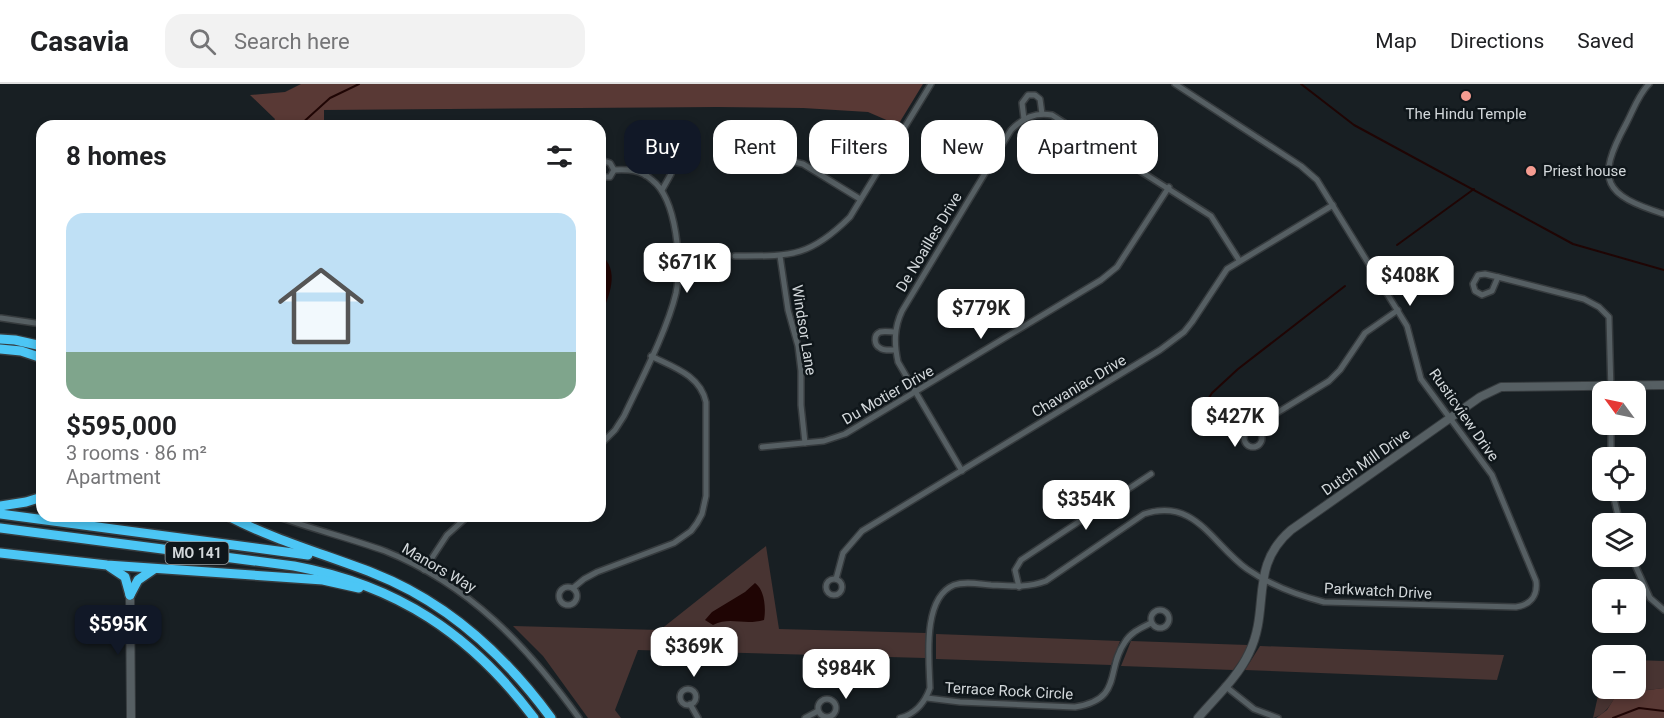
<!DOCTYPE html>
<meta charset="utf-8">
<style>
:root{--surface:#fff;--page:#f2f2f2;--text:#202124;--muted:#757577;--line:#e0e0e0;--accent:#111827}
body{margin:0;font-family:Roboto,sans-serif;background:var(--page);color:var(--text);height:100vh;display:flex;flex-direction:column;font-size:22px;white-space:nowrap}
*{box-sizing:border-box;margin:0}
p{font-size:20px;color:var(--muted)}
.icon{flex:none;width:33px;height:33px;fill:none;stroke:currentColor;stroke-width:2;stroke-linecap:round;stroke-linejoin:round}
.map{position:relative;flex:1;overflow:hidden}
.details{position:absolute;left:36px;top:36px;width:570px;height:402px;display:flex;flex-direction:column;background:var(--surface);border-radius:18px;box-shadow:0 3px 9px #0003}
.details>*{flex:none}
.guide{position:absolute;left:624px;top:36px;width:570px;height:54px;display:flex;gap:12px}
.needle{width:39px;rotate:303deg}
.controls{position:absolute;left:1592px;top:297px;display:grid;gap:12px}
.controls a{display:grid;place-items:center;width:54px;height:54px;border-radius:12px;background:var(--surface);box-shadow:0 3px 9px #0003;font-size:30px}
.price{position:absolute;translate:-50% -51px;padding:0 14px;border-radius:12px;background:#fff;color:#222;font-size:20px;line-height:39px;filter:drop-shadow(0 2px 3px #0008)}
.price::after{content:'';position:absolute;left:50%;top:36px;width:18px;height:14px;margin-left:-9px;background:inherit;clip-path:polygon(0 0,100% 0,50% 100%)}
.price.active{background:var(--accent);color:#fff}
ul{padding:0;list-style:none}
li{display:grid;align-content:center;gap:12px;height:318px;padding:0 30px}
li span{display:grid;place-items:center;height:186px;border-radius:18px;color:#555}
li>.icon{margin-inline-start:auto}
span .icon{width:108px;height:108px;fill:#fffc;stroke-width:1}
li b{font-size:26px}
h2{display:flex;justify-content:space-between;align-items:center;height:72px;padding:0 30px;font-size:26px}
.chip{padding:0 21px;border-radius:18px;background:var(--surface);box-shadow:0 3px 9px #0003;font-size:21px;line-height:54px}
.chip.active{background:var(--accent);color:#fff}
header{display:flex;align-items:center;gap:36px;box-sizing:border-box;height:84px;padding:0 30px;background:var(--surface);border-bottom:2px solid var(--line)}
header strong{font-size:28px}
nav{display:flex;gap:33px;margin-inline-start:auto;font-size:21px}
.search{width:420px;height:54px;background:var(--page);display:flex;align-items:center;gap:15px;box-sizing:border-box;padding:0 21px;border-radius:18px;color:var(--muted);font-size:22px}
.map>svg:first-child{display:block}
.green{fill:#483432}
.forest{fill:#593935}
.water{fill:#1f0504}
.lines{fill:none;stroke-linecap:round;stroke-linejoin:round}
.stream{stroke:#1f0504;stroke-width:2}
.street-casing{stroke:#363b3e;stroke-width:8}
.secondary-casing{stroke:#363b3e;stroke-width:10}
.highway-casing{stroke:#363b3e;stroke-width:12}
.street{stroke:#565f63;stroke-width:5}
.secondary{stroke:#565f63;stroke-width:8}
.highway{stroke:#4cc6f5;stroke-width:9}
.poi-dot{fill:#f59c91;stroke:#0f161a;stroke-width:2}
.labels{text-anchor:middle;stroke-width:5;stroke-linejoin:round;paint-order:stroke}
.shield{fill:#0f161a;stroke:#989ea1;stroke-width:1.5}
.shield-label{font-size:14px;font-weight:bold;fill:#d3d8db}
.poi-label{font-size:15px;fill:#d3d8db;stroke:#0f161a}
.street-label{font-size:15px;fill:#d3d8db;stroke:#0f161a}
</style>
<header>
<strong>Casavia</strong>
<div class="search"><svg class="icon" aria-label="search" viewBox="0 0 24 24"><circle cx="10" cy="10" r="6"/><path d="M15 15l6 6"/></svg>Search here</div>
<nav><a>Map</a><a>Directions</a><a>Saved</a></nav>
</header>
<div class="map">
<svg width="1664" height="634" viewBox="0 0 1664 634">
<rect width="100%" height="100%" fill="#181f23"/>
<g class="green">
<polygon points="766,462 779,545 926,549 925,574 638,566 615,626 621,634 588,634 543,572 513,542 660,546"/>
<polygon points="936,550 1120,557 1111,581 936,575"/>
<polygon points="1131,557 1248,561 1243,572 1233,586 1121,582"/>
<polygon points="1260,562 1504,571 1497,596 1245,586"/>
<path d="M 1635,576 L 1664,577 L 1664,604 L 1617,610 C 1611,620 1605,631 1593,634 L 1602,594 L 1602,604 L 1635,604 Z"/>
</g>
<g class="forest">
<polygon points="301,0 923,0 898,41 868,28 803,24 717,23 324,26 324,42 272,42 275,35 250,11 285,8"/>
<polygon points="1664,604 1664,634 1596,634 1607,626 1617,610"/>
</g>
<g class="water">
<path d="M 600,170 C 621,186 609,213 600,233 Z"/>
<path d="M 755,499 C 765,506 766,525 764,536 C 743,542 731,532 713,541 L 705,536 L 712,528 L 745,508 Z"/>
</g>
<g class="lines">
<g class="stream">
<polyline points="1301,0 1354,41 1573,160 1664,186"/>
<polyline points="299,42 330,14 359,0"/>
<polyline points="1397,161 1474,105"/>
<polyline points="1194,337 1212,309 1238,285 1345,202"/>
<polyline points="1613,634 1639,624 1664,627"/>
</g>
<defs>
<g id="street">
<path d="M 1649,0 C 1638,11 1633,27 1626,40 C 1595,97 1604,111 1664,130"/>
<polyline points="1024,35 1022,19 1028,11 1035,11 1040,15 1042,30"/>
<circle cx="782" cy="77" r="9"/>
<polyline points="790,77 803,80 860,115"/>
<polyline points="600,79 604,77 610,79 614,86 610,93 600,93"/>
<path d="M 645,91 C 652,84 656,76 667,81 L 671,90 L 662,106"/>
<path d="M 735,172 C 790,172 809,174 850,133 L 931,0"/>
<polyline points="780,172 788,226 798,262 801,287 801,321 805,359"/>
<polygon points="1485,190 1498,193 1492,207 1482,211 1475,207 1473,200 1478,191"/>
<polyline points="1498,193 1584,215 1599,223 1609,233 1611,308"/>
<polyline points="1,234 42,240"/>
<path d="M 895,266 C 890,266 884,267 880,264 C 874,261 873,251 880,248 C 884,247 891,248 895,248"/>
<polyline points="1611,340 1611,374"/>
<circle cx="1253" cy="354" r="9"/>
<polyline points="1256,346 1262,338 1329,297 1340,286 1365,249 1398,226"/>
<path d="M 600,361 L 615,346 L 624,332 C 641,296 667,247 676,209 C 682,180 677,115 652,96 C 641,86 628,85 614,86"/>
<polyline points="762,363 824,357 845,350 1101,196 1117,183 1169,103"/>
<path d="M 962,387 L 898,278 C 894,259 894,244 902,227 L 1011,46 C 1023,34 1035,28 1052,31 L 1211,132 L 1239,176"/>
<polyline points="1612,406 1620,440"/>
<path d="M 276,432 C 312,445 349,454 385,467 C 470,501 527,562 579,634"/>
<polyline points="1631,472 1650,514 1664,526"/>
<polyline points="424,486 447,451 468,432"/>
<circle cx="834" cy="503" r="8"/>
<polyline points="836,495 843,469 862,447 1160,266 1184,248 1192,238 1227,185 1333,121"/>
<polyline points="1019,503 1015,486 1021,476 1151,390"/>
<circle cx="568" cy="512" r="9"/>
<path d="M 573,504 L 584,495 L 597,488 L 674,459 L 691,447 L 697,439 L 702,430 L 706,412 L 706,318 C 700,291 673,283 651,272"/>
<circle cx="1160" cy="535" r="9"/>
<polyline points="1225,602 1254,625 1278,634"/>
<circle cx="688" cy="613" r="8"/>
<path d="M 927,614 L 960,618 L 1075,623 C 1124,615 1105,586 1125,558 C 1131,548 1141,544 1151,539"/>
<circle cx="827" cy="624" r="9"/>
<polyline points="690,620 698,634"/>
<polyline points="805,634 818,627"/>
<path d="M 900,634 C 915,630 925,618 930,604 C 929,575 922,514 954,501 C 965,497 979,500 991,501 C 1010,502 1027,504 1046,497 L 1144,430 C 1195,413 1212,460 1247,485 C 1270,501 1296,511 1324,518 L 1516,523 C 1530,521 1538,512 1536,497 L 1492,391 L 1421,295 L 1407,242 L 1317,96 L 1301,82 L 1175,0"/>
</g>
<g id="secondary">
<polyline points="130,511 131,634"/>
<path d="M 1198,634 C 1215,614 1238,593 1249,569 C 1271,524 1248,483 1291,446 L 1480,313 L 1501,303 L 1664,301"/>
</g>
<g id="highway">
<polyline points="0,255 15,256 42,262"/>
<polyline points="0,265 21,267 42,274"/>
<polyline points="0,422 26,418 42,413"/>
<polyline points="0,430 308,471"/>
<path d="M 228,432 C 274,456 324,470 373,489 C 447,518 504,570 551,634"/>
<path d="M 0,444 L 294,482 C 397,501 471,550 534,634"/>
<polyline points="0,469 107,481 323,496 359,504"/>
<polyline points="110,483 125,493 130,511"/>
<polyline points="130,511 138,496 154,485"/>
</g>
</defs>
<use href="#street" class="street-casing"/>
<use href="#secondary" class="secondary-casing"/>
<use href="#highway" class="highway-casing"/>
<use href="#street" class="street"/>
<use href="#secondary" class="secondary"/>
<use href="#highway" class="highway"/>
</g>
<g class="poi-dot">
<circle cx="1466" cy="12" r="6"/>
<circle cx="1531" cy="87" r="6"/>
</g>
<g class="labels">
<rect class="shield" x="165.5" y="458" width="63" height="22" rx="4.5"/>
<g class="shield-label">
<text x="197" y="474">MO 141</text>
</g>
<g class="poi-label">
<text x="1466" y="35">The Hindu Temple</text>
<text x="1543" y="92" text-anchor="start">Priest house</text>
</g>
<g class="street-label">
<text transform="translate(929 158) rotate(-59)" y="5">De Noailles Drive</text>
<text transform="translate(804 246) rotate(81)" y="5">Windsor Lane</text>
<text transform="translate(1079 302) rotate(-31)" y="5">Chavaniac Drive</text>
<text transform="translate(888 311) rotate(-30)" y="5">Du Motier Drive</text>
<text transform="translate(1464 331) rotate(55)" y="5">Rusticview Drive</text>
<text transform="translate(1366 378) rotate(-35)" y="5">Dutch Mill Drive</text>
<text transform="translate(439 484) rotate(30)" y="5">Manors Way</text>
<text transform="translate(1378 507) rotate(3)" y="5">Parkwatch Drive</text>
<text transform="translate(1009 607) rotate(3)" y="5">Terrace Rock Circle</text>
</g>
</g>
</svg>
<div class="controls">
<a><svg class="needle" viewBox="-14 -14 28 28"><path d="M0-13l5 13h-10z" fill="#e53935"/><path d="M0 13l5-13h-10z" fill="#757577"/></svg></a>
<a><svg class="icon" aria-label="locate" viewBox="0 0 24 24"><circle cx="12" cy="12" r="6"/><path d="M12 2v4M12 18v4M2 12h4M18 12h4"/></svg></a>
<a><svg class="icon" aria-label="layers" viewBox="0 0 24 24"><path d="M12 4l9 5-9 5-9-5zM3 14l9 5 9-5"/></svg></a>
<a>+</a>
<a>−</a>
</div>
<b class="price" style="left:687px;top:210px">$671K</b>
<b class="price" style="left:1410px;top:223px">$408K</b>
<b class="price" style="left:981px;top:256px">$779K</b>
<b class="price" style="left:1235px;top:364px">$427K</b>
<b class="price" style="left:1086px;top:447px">$354K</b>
<b class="price active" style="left:118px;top:572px">$595K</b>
<b class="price" style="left:694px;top:594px">$369K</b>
<b class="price" style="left:846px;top:616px">$984K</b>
<div class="guide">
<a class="chip active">Buy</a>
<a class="chip">Rent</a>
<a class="chip">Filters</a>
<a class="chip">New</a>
<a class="chip">Apartment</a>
</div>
<section class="details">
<h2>8 homes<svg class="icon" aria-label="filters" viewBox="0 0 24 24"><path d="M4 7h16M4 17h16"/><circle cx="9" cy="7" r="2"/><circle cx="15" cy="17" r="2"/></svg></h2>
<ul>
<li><span style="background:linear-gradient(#bfe0f5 75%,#7fa58c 0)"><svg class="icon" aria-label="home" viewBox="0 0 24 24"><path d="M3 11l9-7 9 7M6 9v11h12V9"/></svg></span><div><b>$595,000</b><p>3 rooms · 86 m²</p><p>Apartment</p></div></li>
</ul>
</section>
</div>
